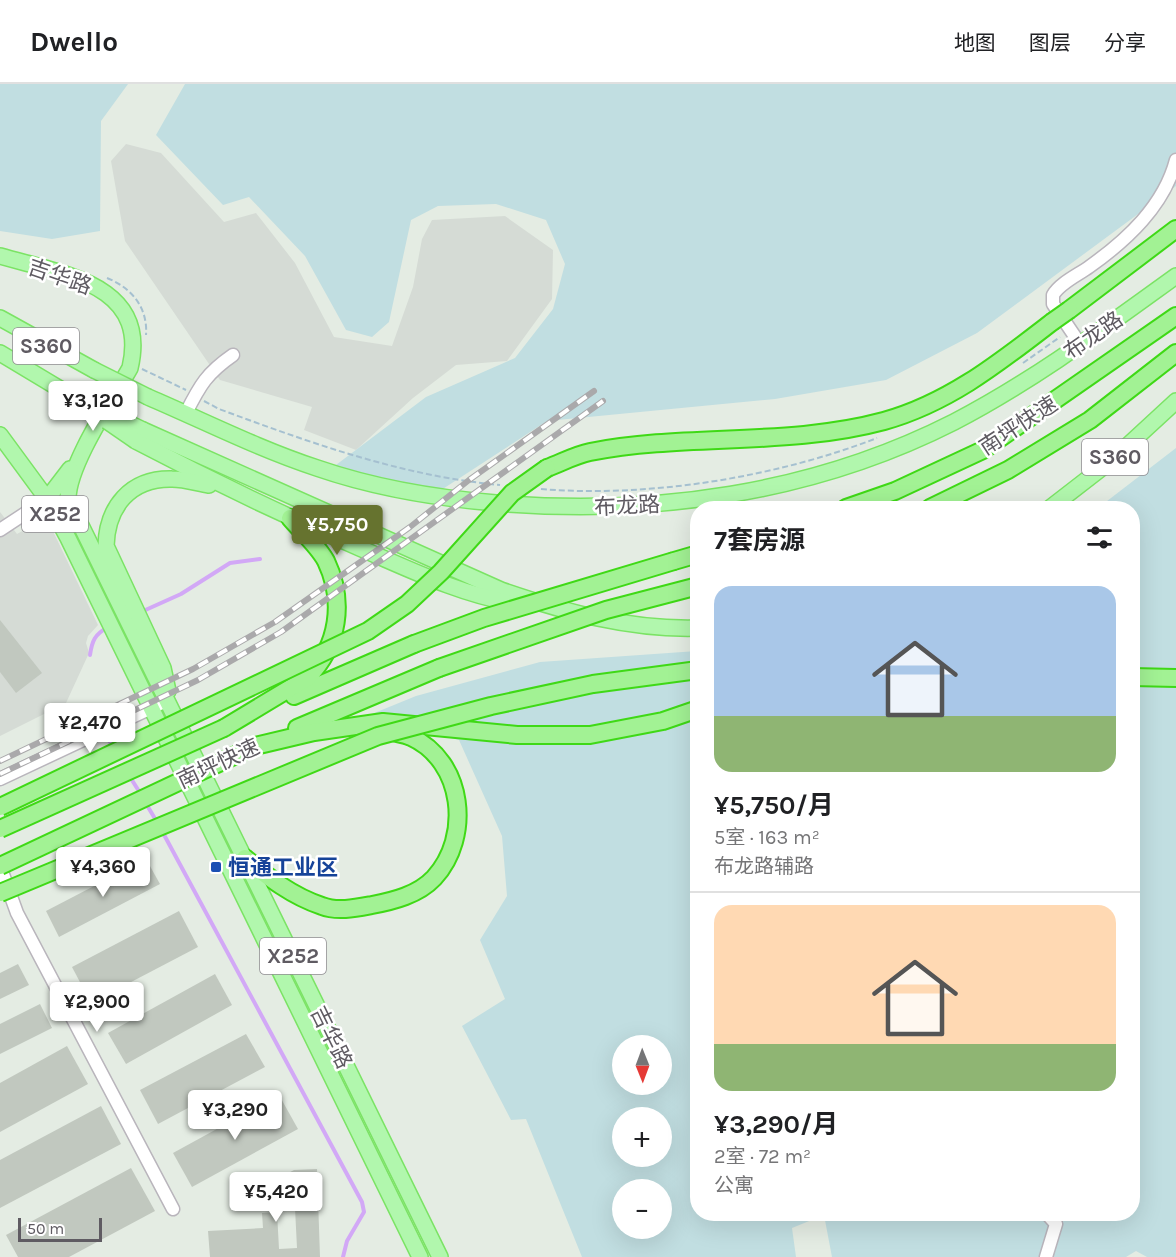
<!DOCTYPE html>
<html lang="zh">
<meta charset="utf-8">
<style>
:root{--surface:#fff;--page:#f2f2f2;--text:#202124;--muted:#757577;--line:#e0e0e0;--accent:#66732f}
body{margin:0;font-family:Karla,"Noto Sans SC",sans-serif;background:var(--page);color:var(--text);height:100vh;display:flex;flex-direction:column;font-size:22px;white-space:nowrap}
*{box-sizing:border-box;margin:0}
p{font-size:20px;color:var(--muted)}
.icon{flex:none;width:33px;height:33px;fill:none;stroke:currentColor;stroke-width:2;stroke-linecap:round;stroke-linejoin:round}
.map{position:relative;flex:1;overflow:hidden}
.details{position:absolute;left:690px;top:417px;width:450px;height:720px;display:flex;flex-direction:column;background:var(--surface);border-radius:24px;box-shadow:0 6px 24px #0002}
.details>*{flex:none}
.needle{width:39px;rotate:179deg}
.controls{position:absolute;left:612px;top:951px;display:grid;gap:12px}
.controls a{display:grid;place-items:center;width:60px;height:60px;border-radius:50%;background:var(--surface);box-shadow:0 6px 24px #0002;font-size:30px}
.scale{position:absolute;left:18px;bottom:15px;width:84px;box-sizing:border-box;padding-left:6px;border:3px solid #5f5b62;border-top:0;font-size:16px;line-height:21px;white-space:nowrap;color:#5f5b62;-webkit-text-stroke:4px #fff;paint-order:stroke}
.price{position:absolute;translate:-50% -51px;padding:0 14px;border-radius:6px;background:#fff;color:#222;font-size:20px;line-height:39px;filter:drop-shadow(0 2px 3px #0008)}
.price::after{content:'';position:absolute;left:50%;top:36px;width:18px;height:14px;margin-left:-9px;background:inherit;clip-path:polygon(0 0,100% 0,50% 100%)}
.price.current{background:var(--accent);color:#fff}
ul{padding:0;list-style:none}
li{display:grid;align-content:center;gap:12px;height:318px;padding:0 24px}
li+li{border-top:2px solid var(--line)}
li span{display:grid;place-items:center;height:186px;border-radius:18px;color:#555}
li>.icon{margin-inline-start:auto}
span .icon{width:108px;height:108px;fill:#fffc;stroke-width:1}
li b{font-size:26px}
h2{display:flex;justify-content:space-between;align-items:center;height:72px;padding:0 24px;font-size:26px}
header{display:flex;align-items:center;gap:36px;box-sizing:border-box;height:84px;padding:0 30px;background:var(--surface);border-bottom:2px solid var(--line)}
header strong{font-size:28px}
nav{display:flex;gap:33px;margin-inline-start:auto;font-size:21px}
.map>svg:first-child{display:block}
.industrial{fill:#d5dbd5}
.green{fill:#c1dee1;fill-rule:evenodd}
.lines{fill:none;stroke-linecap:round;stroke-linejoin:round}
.stream{stroke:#d2a8f6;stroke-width:4}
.building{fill:#c1c8bf}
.minor-casing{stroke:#b9b5bc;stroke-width:15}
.major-casing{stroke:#7be365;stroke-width:18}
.highway-casing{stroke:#3fd916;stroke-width:20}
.path{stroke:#a5c0d0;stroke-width:2;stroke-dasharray:6 3;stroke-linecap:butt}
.minor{stroke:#fff;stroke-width:12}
.major{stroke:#b1f7ad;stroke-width:15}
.highway{stroke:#a2f294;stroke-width:16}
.rail-casing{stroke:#aaa9ab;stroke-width:6}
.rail{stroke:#fff;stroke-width:4;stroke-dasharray:11;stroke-linecap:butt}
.major-bridge-casing{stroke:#7be365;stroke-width:18;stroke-linecap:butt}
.highway-bridge-casing{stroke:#3fd916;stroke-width:20;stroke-linecap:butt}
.major-bridge{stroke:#b1f7ad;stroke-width:15}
.highway-bridge{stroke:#a2f294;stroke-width:16}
.transit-dot{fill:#1a4fb4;stroke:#fff;stroke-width:2}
.labels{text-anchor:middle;stroke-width:5;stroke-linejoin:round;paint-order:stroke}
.shield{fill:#fff;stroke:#8f8c91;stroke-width:1.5}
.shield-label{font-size:21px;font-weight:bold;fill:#5f5b62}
.street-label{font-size:22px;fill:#5f5b62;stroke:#fff}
.transit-label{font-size:22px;font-weight:bold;fill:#164399;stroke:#fff;text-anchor:start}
</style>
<header>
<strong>Dwello</strong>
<nav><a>地图</a><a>图层</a><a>分享</a></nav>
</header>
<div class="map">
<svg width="1176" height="1173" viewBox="0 0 1176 1173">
<rect width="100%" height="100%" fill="#e4ece3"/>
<g class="industrial">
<polygon points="126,60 161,69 224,138 256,129 295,179 334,253 392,262 413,203 422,155 432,136 505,132 553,166 552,215 507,277 456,281 413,314 356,366 304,346 312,323 220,296 125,157 111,77"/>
<polygon points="0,428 17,450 37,439 49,439 98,541 88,552 86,559 89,569 66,619 0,652"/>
</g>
<g class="green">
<polygon points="0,0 128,0 101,37 100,147 52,155 0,147"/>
<polygon points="185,0 1176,0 1176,102 977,249 886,296 775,315 547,337 432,412 332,384 426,313 515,274 553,225 565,180 546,136 496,120 438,122 411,136 389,238 372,253 346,246 305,172 249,113 223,121 156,51"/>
<path d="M 1176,364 L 1176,1173 L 1147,1173 L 1136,1167 L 1126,1173 L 832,1173 L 824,1131 L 792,1144 L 796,1173 L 582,1173 L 526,1035 L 511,1036 L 462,942 L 505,915 L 480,856 L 507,812 L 502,752 L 459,656 L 367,632 L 416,612 L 540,578 L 697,567 L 698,1130 L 1132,1130 L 1132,424 L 1098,424 ZM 622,962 L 662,962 L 662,1000 L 622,1000 ZM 622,1034 L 662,1034 L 662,1072 L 622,1072 ZM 622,1106 L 662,1106 L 662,1144 L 622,1144 Z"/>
</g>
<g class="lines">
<g class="stream">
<polyline points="141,528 181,510 230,479 260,475"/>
<path d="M 90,571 C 92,557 95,550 107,544"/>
<polyline points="108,655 113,663"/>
<polyline points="130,693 142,712"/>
<polyline points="145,718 157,738"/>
<polyline points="162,747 362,1118 364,1128 347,1157 343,1173"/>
</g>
</g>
<g class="building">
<polygon points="0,536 42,589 16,609 0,588"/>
<polygon points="146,775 160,800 59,853 46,827"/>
<polygon points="179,827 198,863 91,919 72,883"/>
<polygon points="18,880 29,901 0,915 0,889"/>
<polygon points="215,890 232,921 126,980 108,949"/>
<polygon points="40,920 52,944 0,970 0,940"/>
<polygon points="246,950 265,983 158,1040 140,1006"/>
<polygon points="67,962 88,1000 0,1048 0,999"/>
<polygon points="279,1011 298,1045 192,1103 173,1069"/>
<polygon points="101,1022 121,1060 0,1124 0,1076"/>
<polygon points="131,1084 155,1127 69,1173 18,1173 6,1151"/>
<polygon points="317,1085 320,1173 210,1173 208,1147 263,1144 262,1129 277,1128 279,1165 297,1164 294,1104 263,1121 255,1106 294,1086"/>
</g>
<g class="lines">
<defs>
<g id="minor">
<path d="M 1080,260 L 1053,220 L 1053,211 C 1060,199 1078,191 1089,183 C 1127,156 1164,122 1176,76"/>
<path d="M 186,329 C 200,301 207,289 233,271"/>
<polyline points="0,446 47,415"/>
<polyline points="0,695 166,617"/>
<polyline points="0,782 17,829 173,1125"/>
<polyline points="1046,1173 1056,1140 1047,1130"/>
</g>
<g id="major">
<path d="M 0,172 C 61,190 150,199 130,284 C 112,316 68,381 68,415 L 440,1173"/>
<polyline points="0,234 94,286"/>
<polyline points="0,269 70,311"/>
<path d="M 148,313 C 204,337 259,365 317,384 C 375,404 435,414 496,419 C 653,432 812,410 954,338 C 1033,297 1104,244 1176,192"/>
<path d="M 143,346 L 501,506 C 565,528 629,546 698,544"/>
<polyline points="0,351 47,415 68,454 420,1173"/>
<path d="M 136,357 C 210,396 285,432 362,465 C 411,486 460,510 512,519"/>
<polyline points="47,415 70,385"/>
<polyline points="1050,424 1112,376 1176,317"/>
<path d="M 168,607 L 163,584 L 106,462 C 107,423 130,394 172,395 C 184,395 197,399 209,401"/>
</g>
<g id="highway">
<polyline points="1069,226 1176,145"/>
<path d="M 547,384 C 561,379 575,371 590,368 C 687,349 788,363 884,337 C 949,319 1000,278 1052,238"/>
<polyline points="846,424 895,407 983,366 1176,232"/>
<polyline points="930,424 1008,386 1090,336 1176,269"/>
<polyline points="674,477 698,470"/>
<polyline points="1132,593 1176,594"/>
<polyline points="294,612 414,560"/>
<path d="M 224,644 L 307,594 C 339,562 345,517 326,477 C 318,462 301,447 290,434"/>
<polyline points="297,644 439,584"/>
<polyline points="255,662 314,648 383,638 517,651 590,651 663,637 698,625"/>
<path d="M 245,774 C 269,794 292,812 322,822 C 337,828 356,824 372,821 C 393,817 418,811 434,794 C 472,753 464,677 411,653 C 405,650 396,649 389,647"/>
</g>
</defs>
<use href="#minor" class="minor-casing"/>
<use href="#major" class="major-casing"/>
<use href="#highway" class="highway-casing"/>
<g class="path">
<path d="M 107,194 C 132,204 148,224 146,251"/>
<polyline points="1023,279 1060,253"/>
<polyline points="142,285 186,306"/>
<path d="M 204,317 L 219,325 C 311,359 402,392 500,401"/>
<path d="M 541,405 C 649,414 777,393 877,354"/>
</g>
<use href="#minor" class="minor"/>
<use href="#major" class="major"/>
<use href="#highway" class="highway"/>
<defs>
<g id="rail">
<polyline points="0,677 193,585 275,538 410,443 469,396 594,307"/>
<polyline points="0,690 198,596 281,548 603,317"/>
</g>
</defs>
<use href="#rail" class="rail-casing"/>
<use href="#rail" class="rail"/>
<defs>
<g id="major-bridge">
<polyline points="94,286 148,313"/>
<polyline points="70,311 143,346"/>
<polyline points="107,337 136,357"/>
</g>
<g id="highway-bridge">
<polyline points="1052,238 1069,226"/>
<polyline points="414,560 484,534 674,477"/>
<polyline points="439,584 606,526 698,502"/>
<polyline points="0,723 368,547 407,520 441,488 512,409 547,384"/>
<polyline points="0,745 224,644"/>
<polyline points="0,782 255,662"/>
<polyline points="0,809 378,652 491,622 593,600 698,586"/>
</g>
</defs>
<use href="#major-bridge" class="major-bridge-casing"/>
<use href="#highway-bridge" class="highway-bridge-casing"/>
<use href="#major-bridge" class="major-bridge"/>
<use href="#highway-bridge" class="highway-bridge"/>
</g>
<rect class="transit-dot" x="210" y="777" width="12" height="12" rx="3"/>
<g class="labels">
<g class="shield">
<rect x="13" y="244" width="66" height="36" rx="4.5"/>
<rect x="1082" y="355" width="66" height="36" rx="4.5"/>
<rect x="22" y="412" width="66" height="36" rx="4.5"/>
<rect x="260" y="854" width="66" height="36" rx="4.5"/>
</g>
<g class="shield-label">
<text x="46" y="269">S360</text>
<text x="1115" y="380">S360</text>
<text x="55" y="437">X252</text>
<text x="293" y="879">X252</text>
</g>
<g class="street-label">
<text transform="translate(60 192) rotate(19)" y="8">吉华路</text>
<text transform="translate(1093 251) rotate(-35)" y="8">布龙路</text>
<text transform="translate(1018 341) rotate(-33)" y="8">南坪快速</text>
<text transform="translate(627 421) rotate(-3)" y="8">布龙路</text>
<text transform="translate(218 679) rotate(-25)" y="8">南坪快速</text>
<text transform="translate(332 953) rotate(64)" y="8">吉华路</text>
</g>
<g class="transit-label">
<text x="228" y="791">恒通工业区</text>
</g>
</g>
</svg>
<div class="controls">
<a><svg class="needle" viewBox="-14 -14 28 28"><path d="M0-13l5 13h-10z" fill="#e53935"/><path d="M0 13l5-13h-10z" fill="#757577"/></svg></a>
<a>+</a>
<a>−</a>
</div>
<div class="scale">50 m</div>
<b class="price" style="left:93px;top:348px">¥3,120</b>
<b class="price current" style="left:337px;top:472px">¥5,750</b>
<b class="price" style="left:90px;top:670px">¥2,470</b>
<b class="price" style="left:103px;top:814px">¥4,360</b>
<b class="price" style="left:97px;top:949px">¥2,900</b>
<b class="price" style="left:235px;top:1057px">¥3,290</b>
<b class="price" style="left:276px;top:1139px">¥5,420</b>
<section class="details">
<h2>7套房源<svg class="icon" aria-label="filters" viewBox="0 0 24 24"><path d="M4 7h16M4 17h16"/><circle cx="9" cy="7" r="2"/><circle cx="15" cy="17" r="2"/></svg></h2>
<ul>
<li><span style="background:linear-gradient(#a9c7e8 70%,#8fb573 0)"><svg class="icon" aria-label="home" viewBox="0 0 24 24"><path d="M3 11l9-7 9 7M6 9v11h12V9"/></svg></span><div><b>¥5,750/月</b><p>5室 · 163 m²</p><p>布龙路辅路</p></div></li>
<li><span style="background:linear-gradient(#ffd9b3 75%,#8fb573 0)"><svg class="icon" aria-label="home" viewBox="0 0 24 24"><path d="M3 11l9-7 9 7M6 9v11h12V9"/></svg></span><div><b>¥3,290/月</b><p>2室 · 72 m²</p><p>公寓</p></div></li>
</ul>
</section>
</div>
